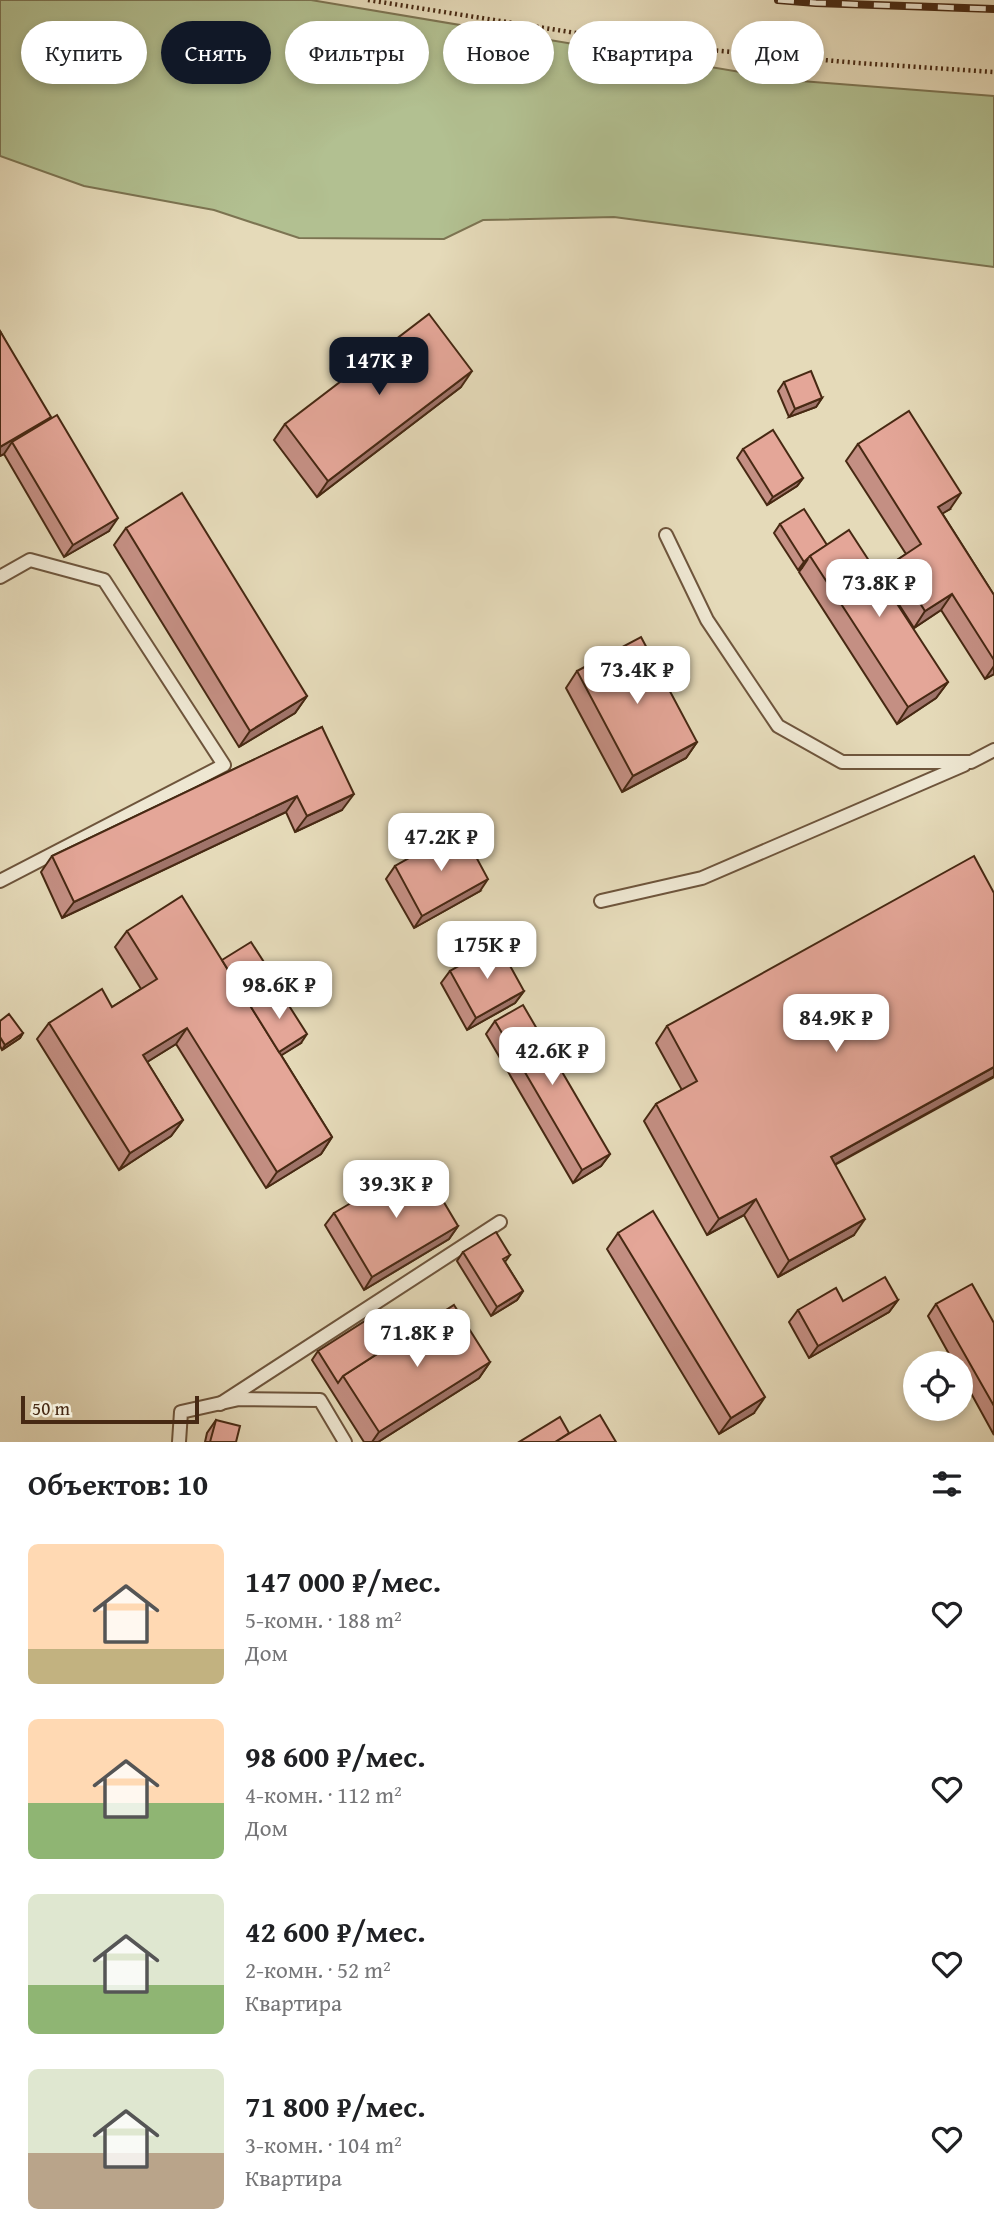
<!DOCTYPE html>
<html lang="ru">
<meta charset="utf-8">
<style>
:root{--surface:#fff;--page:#f6f6f6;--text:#202124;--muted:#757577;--accent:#111827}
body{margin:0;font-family:"Gentium Book Plus",serif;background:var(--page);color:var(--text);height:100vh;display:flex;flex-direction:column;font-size:26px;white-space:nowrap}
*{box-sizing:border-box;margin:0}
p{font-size:23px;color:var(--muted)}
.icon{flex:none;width:38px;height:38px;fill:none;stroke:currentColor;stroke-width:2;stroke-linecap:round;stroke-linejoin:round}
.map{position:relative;height:1442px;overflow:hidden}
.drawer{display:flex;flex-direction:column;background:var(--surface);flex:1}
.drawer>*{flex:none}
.banner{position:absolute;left:21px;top:21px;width:952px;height:63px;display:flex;gap:14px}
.buttons{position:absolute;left:903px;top:1351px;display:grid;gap:14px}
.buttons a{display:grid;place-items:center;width:70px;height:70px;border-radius:50%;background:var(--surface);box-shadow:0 4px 10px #0003;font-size:35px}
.scale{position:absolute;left:21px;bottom:18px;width:178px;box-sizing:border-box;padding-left:7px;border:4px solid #472913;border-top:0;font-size:19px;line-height:24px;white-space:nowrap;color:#472913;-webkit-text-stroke:5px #eee7d2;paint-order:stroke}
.price{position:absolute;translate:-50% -60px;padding:0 16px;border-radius:14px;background:#fff;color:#222;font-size:23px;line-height:46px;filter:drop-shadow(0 2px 4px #0008)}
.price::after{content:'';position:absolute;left:50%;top:42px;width:21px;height:16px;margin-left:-10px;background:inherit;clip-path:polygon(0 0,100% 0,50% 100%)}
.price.active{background:var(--accent);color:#fff}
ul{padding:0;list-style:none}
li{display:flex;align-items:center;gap:21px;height:175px;padding:0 28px}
li span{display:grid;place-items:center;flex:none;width:196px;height:140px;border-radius:10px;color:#555}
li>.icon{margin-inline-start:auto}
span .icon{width:84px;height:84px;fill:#fffc;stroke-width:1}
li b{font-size:30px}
h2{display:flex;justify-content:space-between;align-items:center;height:84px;padding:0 28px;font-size:30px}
.chip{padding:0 24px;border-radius:32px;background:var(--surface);box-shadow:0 4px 10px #0003;font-size:24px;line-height:63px}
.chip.active{background:var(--accent);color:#fff}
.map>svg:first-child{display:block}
.green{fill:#b2c091;stroke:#7c7452;stroke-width:2}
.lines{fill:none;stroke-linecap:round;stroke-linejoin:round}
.lane-casing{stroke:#6e553c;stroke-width:16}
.path{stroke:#472913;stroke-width:4.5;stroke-dasharray:2 3.5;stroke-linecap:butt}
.lane{stroke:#eee7d2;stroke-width:12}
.rail-casing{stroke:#472913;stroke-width:8}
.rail{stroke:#eee7d2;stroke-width:5;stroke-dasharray:16;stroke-linecap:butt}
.wall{fill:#c48f83;stroke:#472913;stroke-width:2}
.shaded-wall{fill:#a0746a;stroke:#472913;stroke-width:2}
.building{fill:#e4a698;stroke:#472913;stroke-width:2}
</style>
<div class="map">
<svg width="994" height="1442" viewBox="0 0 994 1442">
<rect width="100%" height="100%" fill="#e5dab9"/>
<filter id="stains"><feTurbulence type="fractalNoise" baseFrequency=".00286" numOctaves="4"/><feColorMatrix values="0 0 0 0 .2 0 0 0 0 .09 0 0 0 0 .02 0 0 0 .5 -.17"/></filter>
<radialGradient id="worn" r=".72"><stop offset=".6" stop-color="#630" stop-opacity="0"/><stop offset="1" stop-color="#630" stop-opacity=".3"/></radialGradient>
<polygon class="green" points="0,0 311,0 788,80 994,96 994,267 614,217 483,220 444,239 299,238 214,210 84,186 0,156"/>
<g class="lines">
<defs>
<g id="lane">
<polyline points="666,535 707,620 778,726 842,762 971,762 994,750"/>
<polyline points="0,577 30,560 104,580 224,765 0,881"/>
<polyline points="601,901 702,878 964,765"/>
<polyline points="220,1404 500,1222"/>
<polyline points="179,1442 181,1412 239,1399 320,1400 345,1442"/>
</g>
</defs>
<use href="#lane" class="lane-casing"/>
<polyline class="path" points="368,0 652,45 858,63 994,72"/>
<use href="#lane" class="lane"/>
<defs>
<polyline id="rail" points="778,0 816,3 994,9"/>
</defs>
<use href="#rail" class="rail-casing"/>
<use href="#rail" class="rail"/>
</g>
<g class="wall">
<polygon points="0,331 48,421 109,531 64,557 4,454 0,456"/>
<polygon points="784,382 822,398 816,407 789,417 778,391"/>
<polygon points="461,387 317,497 274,440 285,424"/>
<polygon points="858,444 950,509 942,513 994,595 994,674 985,679 941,610 914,628 882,578 894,562 906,554 846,461"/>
<polygon points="743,449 803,478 797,486 767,505 737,458"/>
<polygon points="780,524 827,545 948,682 936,698 897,724 799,572 802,568 798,570 774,533"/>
<polygon points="126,528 307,696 295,713 239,747 114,545"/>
<polygon points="577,671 697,742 686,758 622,792 566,688"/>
<polygon points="322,727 342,810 295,832 286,812 62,918 41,872 52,856"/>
<polygon points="395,866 480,891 414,928 386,879"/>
<polygon points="994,893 994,1077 835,1165 854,1235 778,1277 744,1215 707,1235 644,1121 656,1104 682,1090 656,1043 667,1026"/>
<polygon points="127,931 222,960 269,970 263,978 242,992 251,1007 301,1043 281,1055 332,1137 321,1154 266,1188 176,1044 147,1062 183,1120 171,1136 119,1170 37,1039 49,1023 112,1007 141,989 115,947"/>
<polygon points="450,971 524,991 515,1003 467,1030 441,983"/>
<polygon points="0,1021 23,1033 20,1038 2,1050 0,1046"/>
<polygon points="495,1021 610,1154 601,1166 573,1183 486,1034"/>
<polygon points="334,1213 458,1226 449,1239 364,1290 325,1225"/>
<polygon points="618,1233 754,1413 719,1434 607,1249"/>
<polygon points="463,1252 510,1255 505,1262 523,1291 517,1300 491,1316 457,1261"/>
<polygon points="898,1300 889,1312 809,1358 789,1322 798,1310"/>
<polygon points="936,1304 994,1323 994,1435 961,1375 961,1363 954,1363 928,1316"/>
<polygon points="383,1350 490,1362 479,1378 378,1442 364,1442 312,1360 318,1351"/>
<polygon points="216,1420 236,1442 205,1442 207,1433"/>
</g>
<g class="shaded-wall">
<polygon points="472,371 461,387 317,497 328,481"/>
<polygon points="822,398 816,407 789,417 795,409"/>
<polygon points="51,417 39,433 12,442 4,454 0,456 0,447"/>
<polygon points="803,478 797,486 767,505 773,497"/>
<polygon points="961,493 950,509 927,523 938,507"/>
<polygon points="118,518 109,531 64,557 73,545"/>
<polygon points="808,559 802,568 798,570 804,562"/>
<polygon points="952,594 941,610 914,628 925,611"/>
<polygon points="994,666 994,674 985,679"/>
<polygon points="948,682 936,698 897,724 908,707"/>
<polygon points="307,696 295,713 239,747 250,731"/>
<polygon points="697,742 686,758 622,792 633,776"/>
<polygon points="354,794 342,810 295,832 307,816"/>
<polygon points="297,796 286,812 62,918 74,902"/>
<polygon points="488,879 480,891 414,928 422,916"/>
<polygon points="269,970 263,978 226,1001 232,992"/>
<polygon points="524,991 515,1003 467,1030 476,1018"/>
<polygon points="187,1028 176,1044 131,1072 143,1055"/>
<polygon points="23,1033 20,1038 2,1050 5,1045"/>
<polygon points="307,1034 301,1043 266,1065 272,1056"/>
<polygon points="994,1067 994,1076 819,1173 831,1157"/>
<polygon points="183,1120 171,1136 119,1170 130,1153"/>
<polygon points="332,1137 321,1154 266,1188 277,1172"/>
<polygon points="610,1154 601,1166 573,1183 582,1170"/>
<polygon points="756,1199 744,1215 707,1235 719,1219"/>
<polygon points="865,1219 854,1235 778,1277 789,1261"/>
<polygon points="458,1226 449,1239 364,1290 372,1277"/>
<polygon points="523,1291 517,1300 491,1316 497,1307"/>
<polygon points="898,1300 889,1312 809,1358 818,1346"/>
<polygon points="490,1362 479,1378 378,1442 372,1442 379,1432"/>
<polygon points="765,1397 754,1413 719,1434 731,1418"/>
</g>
<g class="building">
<polygon points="429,314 472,371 328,481 285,424"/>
<polygon points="0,331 51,417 0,447"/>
<polygon points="811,371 822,398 795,409 784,382"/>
<polygon points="909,411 961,493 938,507 994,595 994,660 952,594 925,611 894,562 921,544 858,444"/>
<polygon points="57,415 118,518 73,545 12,442"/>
<polygon points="773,430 803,478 773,497 743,449"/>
<polygon points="182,493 307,696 250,731 126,528"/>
<polygon points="804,509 827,545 810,556 804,562 780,524"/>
<polygon points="849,530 948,682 908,707 810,556"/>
<polygon points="641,637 697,742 633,776 577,671"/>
<polygon points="322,727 354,794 307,816 297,796 74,902 52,856"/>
<polygon points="461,829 488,879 422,916 395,866"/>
<polygon points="974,856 994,893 994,1067 831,1157 865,1219 789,1261 756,1199 719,1219 656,1104 697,1081 667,1026"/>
<polygon points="182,896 332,1137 277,1172 187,1028 143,1055 183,1120 130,1153 49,1023 102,989 112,1007 157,979 127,931"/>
<polygon points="251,942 269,970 239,988 222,960"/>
<polygon points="498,944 524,991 476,1018 450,971"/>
<polygon points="279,990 307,1034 279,1052 251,1007"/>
<polygon points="523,1005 610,1154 582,1170 495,1021"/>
<polygon points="9,1014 23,1033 5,1045 0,1037 0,1021"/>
<polygon points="420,1162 458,1226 372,1277 334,1213"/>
<polygon points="653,1211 765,1397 731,1418 618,1233"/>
<polygon points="496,1232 510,1255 503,1259 523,1291 497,1307 463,1252"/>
<polygon points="885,1277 898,1300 818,1346 798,1310 836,1288 843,1301"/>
<polygon points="972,1284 994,1323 994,1406 936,1304"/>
<polygon points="454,1305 490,1362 379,1432 343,1376"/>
<polygon points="365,1321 383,1350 343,1376 338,1383 318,1351"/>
<polygon points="600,1415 616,1442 555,1442"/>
<polygon points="560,1417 569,1433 555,1442 519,1442"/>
<polygon points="216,1420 240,1426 236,1442 210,1442"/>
</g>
<rect width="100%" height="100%" filter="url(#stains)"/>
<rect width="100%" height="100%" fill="url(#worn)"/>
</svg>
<div class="buttons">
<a><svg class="icon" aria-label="locate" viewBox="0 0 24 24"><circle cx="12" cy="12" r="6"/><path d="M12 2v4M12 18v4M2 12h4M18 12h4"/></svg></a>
</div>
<div class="scale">50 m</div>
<b class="price active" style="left:379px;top:397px">147K ₽</b>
<b class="price" style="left:879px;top:619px">73.8K ₽</b>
<b class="price" style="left:637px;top:706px">73.4K ₽</b>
<b class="price" style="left:441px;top:873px">47.2K ₽</b>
<b class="price" style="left:487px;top:981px">175K ₽</b>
<b class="price" style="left:279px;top:1021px">98.6K ₽</b>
<b class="price" style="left:836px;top:1054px">84.9K ₽</b>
<b class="price" style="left:552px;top:1087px">42.6K ₽</b>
<b class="price" style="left:396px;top:1220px">39.3K ₽</b>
<b class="price" style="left:417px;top:1369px">71.8K ₽</b>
<div class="banner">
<a class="chip">Купить</a>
<a class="chip active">Снять</a>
<a class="chip">Фильтры</a>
<a class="chip">Новое</a>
<a class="chip">Квартира</a>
<a class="chip">Дом</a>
</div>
</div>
<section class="drawer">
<h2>Объектов: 10<svg class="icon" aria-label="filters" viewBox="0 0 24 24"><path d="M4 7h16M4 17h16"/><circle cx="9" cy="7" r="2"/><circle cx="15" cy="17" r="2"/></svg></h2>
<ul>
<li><span style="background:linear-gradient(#ffd9b3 75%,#c2b280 0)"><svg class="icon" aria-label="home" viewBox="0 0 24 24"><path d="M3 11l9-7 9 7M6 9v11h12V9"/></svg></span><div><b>147 000 ₽/мес.</b><p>5-комн. · 188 m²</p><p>Дом</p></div><svg class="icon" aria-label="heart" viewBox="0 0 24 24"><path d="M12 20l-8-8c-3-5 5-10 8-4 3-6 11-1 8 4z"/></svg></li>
<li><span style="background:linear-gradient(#ffd9b3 60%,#8fb573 0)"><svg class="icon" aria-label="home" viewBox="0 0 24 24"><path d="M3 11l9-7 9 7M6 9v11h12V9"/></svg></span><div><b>98 600 ₽/мес.</b><p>4-комн. · 112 m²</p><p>Дом</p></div><svg class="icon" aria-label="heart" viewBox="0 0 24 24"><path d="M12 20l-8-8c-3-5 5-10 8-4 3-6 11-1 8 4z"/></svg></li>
<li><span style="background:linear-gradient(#dfe7d0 65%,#8fb573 0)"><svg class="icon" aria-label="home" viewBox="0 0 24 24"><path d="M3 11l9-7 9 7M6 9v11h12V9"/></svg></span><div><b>42 600 ₽/мес.</b><p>2-комн. · 52 m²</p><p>Квартира</p></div><svg class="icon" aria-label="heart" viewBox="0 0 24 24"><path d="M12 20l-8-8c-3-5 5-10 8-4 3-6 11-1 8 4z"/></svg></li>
<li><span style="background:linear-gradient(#dfe7d0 60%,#b9a48a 0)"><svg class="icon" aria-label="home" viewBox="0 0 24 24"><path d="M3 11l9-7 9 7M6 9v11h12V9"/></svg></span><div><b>71 800 ₽/мес.</b><p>3-комн. · 104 m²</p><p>Квартира</p></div><svg class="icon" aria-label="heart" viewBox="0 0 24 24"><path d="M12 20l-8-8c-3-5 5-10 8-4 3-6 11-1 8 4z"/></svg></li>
</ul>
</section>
